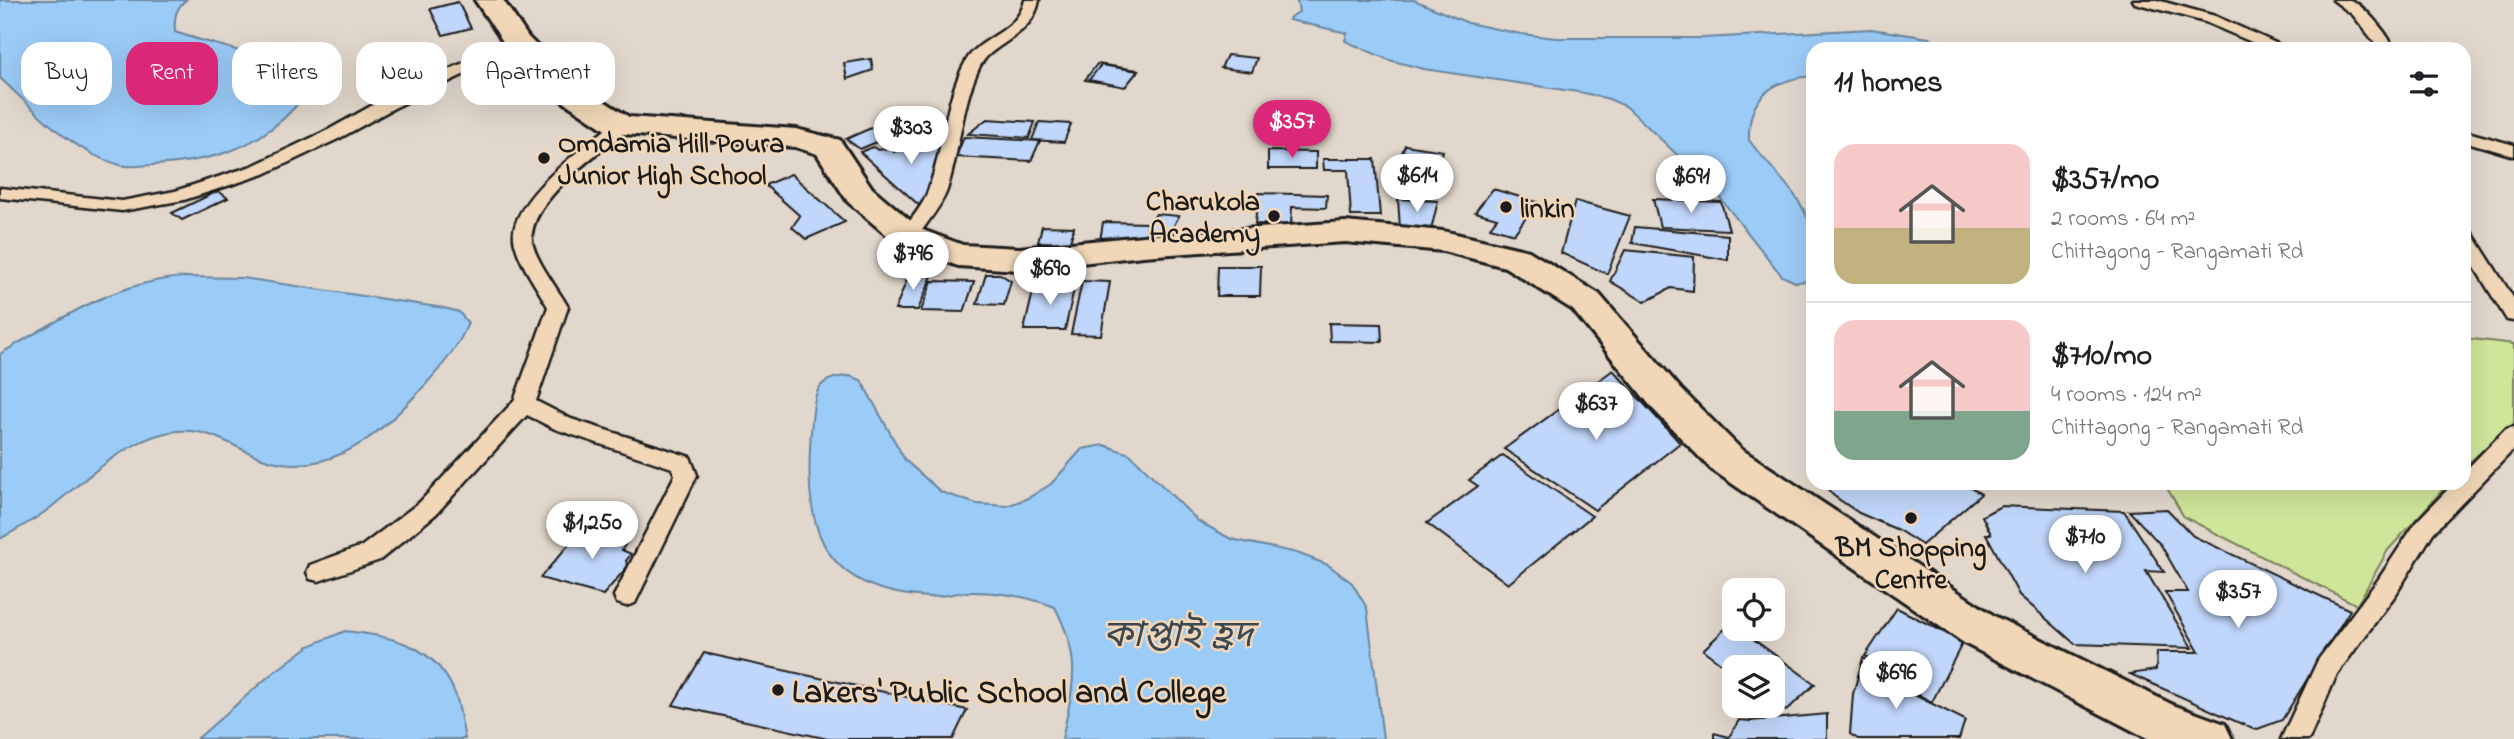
<!DOCTYPE html>
<meta charset="utf-8">
<style>
:root{--surface:#fff;--page:#f2f2f2;--text:#202124;--muted:#757577;--line:#e0e0e0;--accent:#db2777}
body{margin:0;font-family:"Indie Flower","Noto Sans Bengali",sans-serif;background:var(--page);color:var(--text);height:100vh;display:flex;flex-direction:column;font-size:26px;white-space:nowrap}
*{box-sizing:border-box;margin:0}
p{font-size:23px;color:var(--muted)}
.icon{flex:none;width:38px;height:38px;fill:none;stroke:currentColor;stroke-width:2;stroke-linecap:round;stroke-linejoin:round}
.map{position:relative;flex:1;overflow:hidden}
.sheet{position:absolute;left:1806px;top:42px;width:665px;height:448px;display:flex;flex-direction:column;background:var(--surface);border-radius:21px;box-shadow:0 7px 28px #0002}
.sheet>*{flex:none}
.banner{position:absolute;left:21px;top:42px;width:665px;height:63px;display:flex;gap:14px}
.buttons{position:absolute;left:1722px;top:578px;display:grid;gap:14px}
.buttons a{display:grid;place-items:center;width:63px;height:63px;border-radius:14px;background:var(--surface);box-shadow:0 7px 28px #0002;font-size:35px}
.price{position:absolute;translate:-50% -60px;padding:0 16px;border-radius:24px;background:#fff;color:#222;font-size:23px;line-height:46px;filter:drop-shadow(0 2px 4px #0008)}
.price::after{content:'';position:absolute;left:50%;top:42px;width:21px;height:16px;margin-left:-10px;background:inherit;clip-path:polygon(0 0,100% 0,50% 100%)}
.price.on{background:var(--accent);color:#fff}
ul{padding:0;list-style:none}
li{display:flex;align-items:center;gap:21px;height:175px;padding:0 28px}
li+li{border-top:2px solid var(--line)}
li span{display:grid;place-items:center;flex:none;width:196px;height:140px;border-radius:21px;color:#555}
li>.icon{margin-inline-start:auto}
span .icon{width:84px;height:84px;fill:#fffc;stroke-width:1}
li b{font-size:30px}
h2{display:flex;justify-content:space-between;align-items:center;height:84px;padding:0 28px;font-size:30px}
.tag{padding:0 24px;border-radius:21px;background:var(--surface);box-shadow:0 7px 28px #0002;font-size:24px;line-height:63px}
.tag.on{background:var(--accent);color:#fff}
.map>svg:first-child{display:block}
.green{fill:#d0e59a;stroke:#76805b;stroke-width:2}
.water{fill:#9bcbf7;stroke:#68859f;stroke-width:2}
.building{fill:#c0d6fa;stroke:#1c1c1c;stroke-width:2}
.lines{fill:none;stroke-linecap:round;stroke-linejoin:round}
.street-casing{stroke:#1c1c1c;stroke-width:5}
.highway-casing{stroke:#1c1c1c;stroke-width:6}
.street{fill:#f1d7b8;fill-rule:evenodd}
.highway{fill:#f1d7b8;fill-rule:evenodd}
.poi-dot{fill:#1c1c1c;stroke:#f1d7b8;stroke-width:2.5}
.labels{text-anchor:middle;stroke-width:5;stroke-linejoin:round;paint-order:stroke}
.poi-label{font-size:28px;font-weight:bold;fill:#1c1c1c;stroke:#f1d7b8;text-anchor:start}
.near-poi-label{font-size:33px;font-weight:bold;fill:#1c1c1c;stroke:#f1d7b8;text-anchor:start}
.near-water-label{font-size:37px;font-style:italic;fill:#3c4853;stroke:#f1d7b8}
</style>
<div class="map">
<svg width="2514" height="739" viewBox="0 0 2514 739">
<rect width="100%" height="100%" fill="#e2d7cc"/>
<filter id="ink" filterUnits="userSpaceOnUse"><feTurbulence type="fractalNoise" baseFrequency=".0143" numOctaves="2"/><feDisplacementMap in="SourceGraphic" scale="14" xChannelSelector="R" yChannelSelector="G"/><feConvolveMatrix kernelMatrix="1 2 1 2 8 2 1 2 1" color-interpolation-filters="sRGB"/></filter>
<g filter="url(#ink)">
<g class="green">
<polygon points="2464,338 2514,344 2514,423 2464,467"/>
<polygon points="2164,483 2449,483 2388,550 2357,605 2184,517"/>
</g>
<g class="water">
<path d="M 0,0 L 186,0 C 175,9 174,18 175,32 C 207,44 277,56 300,79 C 308,88 302,99 295,107 C 256,150 209,162 152,165 C 142,165 129,168 120,165 C 71,152 36,111 0,78 Z"/>
<path d="M 1290,0 L 1414,0 L 1468,23 L 1521,34 L 1556,38 L 1703,38 L 1871,29 L 1929,38 L 1949,49 L 1813,49 L 1813,76 C 1773,79 1747,97 1749,140 C 1770,170 1807,197 1813,237 C 1815,251 1813,267 1813,281 L 1795,282 L 1782,276 L 1713,189 L 1627,107 L 1609,99 L 1584,93 L 1424,69 L 1389,60 L 1345,41 L 1347,33 L 1289,20 L 1290,17 L 1299,12 L 1297,1 Z"/>
<path d="M 185,277 L 243,278 L 444,308 L 459,312 L 468,323 C 459,346 443,365 426,384 C 389,425 343,471 282,463 C 244,458 218,427 177,431 C 127,437 87,479 50,508 C 35,520 17,529 0,539 L 0,354 C 58,320 116,281 185,277 Z"/>
<path d="M 850,376 L 861,380 L 905,460 L 941,492 L 977,504 L 1007,506 L 1028,498 L 1051,484 L 1082,449 L 1104,445 L 1130,454 L 1198,521 L 1231,539 L 1297,553 L 1328,565 L 1352,583 L 1367,608 L 1383,739 L 1062,739 C 1074,683 1082,660 1055,607 C 1026,596 998,591 966,592 C 954,593 942,597 929,597 C 812,590 803,519 812,420 C 815,390 817,377 850,376 Z"/>
<path d="M 345,631 C 393,636 437,645 456,696 C 460,709 462,725 465,739 L 197,739 L 269,676 L 309,646 Z"/>
</g>
<g class="building">
<polygon points="458,2 471,28 443,35 430,9"/>
<polygon points="1227,55 1257,58 1252,72 1221,68"/>
<polygon points="871,59 873,70 847,79 844,63"/>
<polygon points="1097,64 1138,70 1126,86 1085,80"/>
<polygon points="1101,65 1138,71 1125,87 1089,80"/>
<polygon points="894,118 908,129 860,149 846,139"/>
<polygon points="987,119 1035,122 1029,138 968,134"/>
<polygon points="1039,122 1071,124 1064,142 1032,140"/>
<polygon points="964,137 1040,141 1031,161 956,157"/>
<polygon points="925,139 951,141 921,207 860,152 873,147 878,150 890,148 894,152 901,149 905,142 921,144"/>
<polygon points="1405,145 1443,151 1435,174 1406,170 1408,164 1398,163"/>
<polygon points="1268,151 1316,152 1316,169 1268,169"/>
<polygon points="1323,159 1375,159 1380,216 1351,216 1348,170 1324,170"/>
<polygon points="791,174 845,222 806,239 792,227 800,216 765,185"/>
<polygon points="1493,189 1537,202 1514,234 1490,227 1497,218 1475,212"/>
<polygon points="218,191 228,198 182,220 172,213"/>
<polygon points="1258,193 1327,195 1326,208 1292,207 1291,225 1255,224"/>
<polygon points="1398,199 1438,201 1431,230 1400,228"/>
<polygon points="1653,199 1721,202 1729,230 1660,227"/>
<polygon points="1575,201 1630,216 1607,274 1561,253"/>
<polygon points="1156,214 1179,216 1174,225 1172,240 1150,241 1149,224"/>
<polygon points="1103,222 1148,223 1145,242 1100,241"/>
<polygon points="1042,226 1074,227 1070,243 1038,242"/>
<polygon points="1635,227 1728,235 1728,260 1632,243"/>
<polygon points="1625,250 1694,257 1693,291 1671,288 1645,302 1610,281"/>
<polygon points="1218,266 1261,266 1260,296 1217,296"/>
<polygon points="909,274 932,276 918,310 895,310"/>
<polygon points="986,274 1000,274 1011,281 1004,305 977,304"/>
<polygon points="932,281 974,282 964,312 921,311"/>
<polygon points="1082,281 1110,282 1101,335 1071,334"/>
<polygon points="1035,283 1075,284 1065,330 1024,330"/>
<polygon points="1329,323 1381,324 1382,342 1330,341"/>
<polygon points="1613,370 1680,443 1595,510 1504,449"/>
<polygon points="1503,455 1592,516 1508,584 1427,523 1478,486 1469,480"/>
<polygon points="1822,483 1963,483 1981,494 1922,545 1898,530 1859,513 1834,496"/>
<polygon points="2001,506 2124,511 2164,572 2146,571 2192,648 2075,644 2019,595 1986,534 1991,534 1982,516"/>
<polygon points="2167,509 2193,536 2350,610 2282,720 2255,730 2130,674 2156,670 2157,652 2199,652 2165,592 2188,592 2161,545 2129,511"/>
<polygon points="600,525 633,531 622,550 631,554 626,561 628,566 603,595 540,578 577,535 586,536"/>
<polygon points="1897,608 1963,642 1932,702 1885,678 1890,667 1865,656"/>
<polygon points="1731,623 1734,628 1738,628 1815,684 1786,711 1773,701 1773,667 1734,667 1734,673 1703,650"/>
<polygon points="704,653 967,710 953,739 828,739 673,705"/>
<polygon points="1863,658 1886,669 1882,679 1965,720 1959,739 1858,739 1850,734 1853,694"/>
<polygon points="1827,714 1827,739 1714,739 1714,733 1729,737 1739,720 1751,721"/>
</g>
<g class="lines">
<defs>
<g id="street">
<path d="M 1025,0 L 1039,0 C 1033,37 992,42 980,66 C 961,105 960,150 947,190 C 941,207 925,225 915,240 L 901,240 L 899,236 C 908,222 923,207 928,191 C 944,149 944,100 966,61 C 980,36 1018,33 1025,0 Z"/>
<polygon points="2133,0 2157,0 2215,16 2289,49 2268,49 2205,22 2135,3"/>
<path d="M 2333,0 C 2338,0 2346,0 2350,0 C 2363,4 2391,37 2393,49 L 2377,49 L 2376,44 L 2353,15 Z"/>
<polygon points="518,38 523,40 526,43 523,46 394,108 340,138 264,174 184,200 122,211 0,198 0,188 122,201 175,191 252,166 328,130 382,100"/>
<path d="M 621,121 L 629,126 L 627,130 C 600,152 528,201 532,241 C 535,260 558,289 568,307 L 536,401 L 571,419 L 690,457 L 697,475 L 635,603 L 626,606 L 617,603 L 614,596 L 675,475 L 672,468 L 555,429 L 527,415 L 436,514 L 380,560 L 319,581 L 310,579 L 307,572 L 310,565 L 362,546 L 420,502 L 514,401 L 548,307 C 537,287 521,266 515,244 C 503,203 587,145 615,122 Z"/>
<polygon points="2464,131 2514,145 2514,156 2464,141"/>
<polygon points="2464,229 2471,231 2514,299 2514,321 2507,320 2464,250"/>
<polygon points="2514,427 2514,449 2433,533 2396,594 2337,674 2309,739 2281,739 2318,660 2378,580 2417,521 2454,483 2464,483 2464,472 2506,429"/>
</g>
<polygon id="highway" points="475,0 503,0 528,37 571,80 629,117 796,129 840,140 872,188 920,229 963,245 1019,248 1143,236 1345,222 1443,231 1529,251 1599,294 1681,389 1741,449 1996,617 2173,705 2225,724 2232,739 2149,739 1964,643 1711,469 1653,409 1573,310 1505,267 1443,251 1345,242 1143,256 1019,270 958,266 896,243 848,202 817,154 795,147 610,133 549,92 508,49"/>
</defs>
<use href="#street" class="street-casing"/>
<use href="#highway" class="highway-casing"/>
<use href="#street" class="street"/>
<use href="#highway" class="highway"/>
</g>
</g>
<g class="poi-dot">
<circle cx="544" cy="158" r="7"/>
<circle cx="1506" cy="207" r="7"/>
<circle cx="1274" cy="216" r="7"/>
<circle cx="1911" cy="518" r="7"/>
<circle cx="778" cy="690" r="7"/>
</g>
<g class="labels">
<g class="poi-label">
<text x="558" y="152">Omdamia Hill Poura<tspan x="558" dy="32">Junior High School</tspan></text>
<text x="1260" y="210" text-anchor="end">Charukola<tspan x="1260" dy="32">Academy</tspan></text>
<text x="1520" y="217">linkin</text>
<text x="1911" y="556" text-anchor="middle">BM Shopping<tspan x="1911" dy="32">Centre</tspan></text>
</g>
<g class="near-poi-label">
<text x="792" y="702">Lakers' Public School and College</text>
</g>
<g class="near-water-label">
<text x="1178" y="646">কাপ্তাই হ্রদ</text>
</g>
</g>
</svg>
<div class="buttons">
<a><svg class="icon" aria-label="locate" viewBox="0 0 24 24"><circle cx="12" cy="12" r="6"/><path d="M12 2v4M12 18v4M2 12h4M18 12h4"/></svg></a>
<a><svg class="icon" aria-label="layers" viewBox="0 0 24 24"><path d="M12 4l9 5-9 5-9-5zM3 14l9 5 9-5"/></svg></a>
</div>
<b class="price on" style="left:1292px;top:160px">$357</b>
<b class="price" style="left:911px;top:166px">$303</b>
<b class="price" style="left:1417px;top:214px">$614</b>
<b class="price" style="left:1691px;top:215px">$691</b>
<b class="price" style="left:913px;top:292px">$796</b>
<b class="price" style="left:1050px;top:307px">$690</b>
<b class="price" style="left:1596px;top:442px">$637</b>
<b class="price" style="left:592px;top:561px">$1,250</b>
<b class="price" style="left:2085px;top:575px">$710</b>
<b class="price" style="left:2238px;top:630px">$357</b>
<b class="price" style="left:1896px;top:711px">$696</b>
<div class="banner">
<a class="tag">Buy</a>
<a class="tag on">Rent</a>
<a class="tag">Filters</a>
<a class="tag">New</a>
<a class="tag">Apartment</a>
</div>
<section class="sheet">
<h2>11 homes<svg class="icon" aria-label="filters" viewBox="0 0 24 24"><path d="M4 7h16M4 17h16"/><circle cx="9" cy="7" r="2"/><circle cx="15" cy="17" r="2"/></svg></h2>
<ul>
<li><span style="background:linear-gradient(#f6c9c9 60%,#c2b280 0)"><svg class="icon" aria-label="home" viewBox="0 0 24 24"><path d="M3 11l9-7 9 7M6 9v11h12V9"/></svg></span><div><b>$357/mo</b><p>2 rooms · 64 m²</p><p>Chittagong - Rangamati Rd</p></div></li>
<li><span style="background:linear-gradient(#f6c9c9 65%,#7fa58c 0)"><svg class="icon" aria-label="home" viewBox="0 0 24 24"><path d="M3 11l9-7 9 7M6 9v11h12V9"/></svg></span><div><b>$710/mo</b><p>4 rooms · 124 m²</p><p>Chittagong - Rangamati Rd</p></div></li>
</ul>
</section>
</div>
